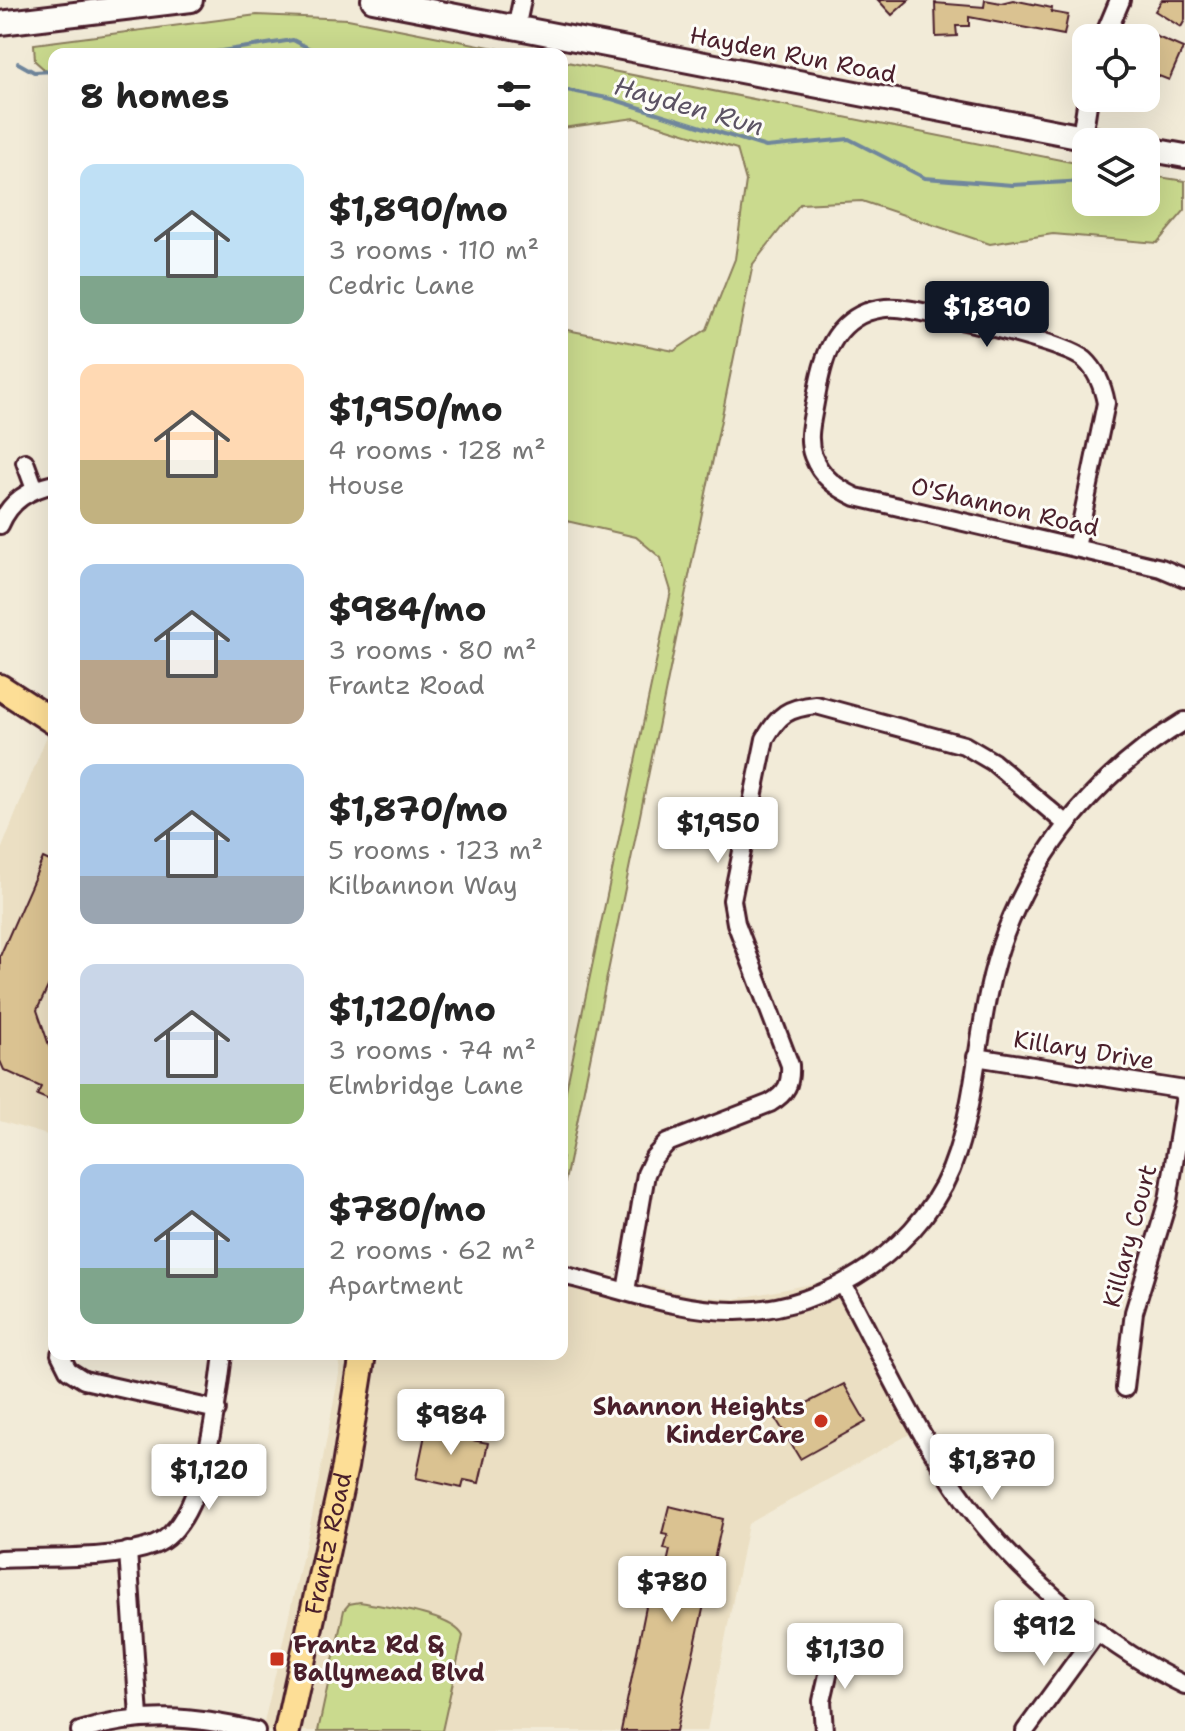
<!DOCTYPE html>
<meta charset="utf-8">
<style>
:root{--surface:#fff;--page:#f2f2f2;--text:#222;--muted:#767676;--accent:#111827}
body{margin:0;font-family:"Shantell Sans",sans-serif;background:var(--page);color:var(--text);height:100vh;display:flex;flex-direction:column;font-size:30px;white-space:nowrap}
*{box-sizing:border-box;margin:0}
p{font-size:26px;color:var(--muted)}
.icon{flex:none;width:44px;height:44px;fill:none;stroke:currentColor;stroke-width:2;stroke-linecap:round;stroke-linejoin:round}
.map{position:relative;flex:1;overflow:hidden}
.panel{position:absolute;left:48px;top:48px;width:520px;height:1312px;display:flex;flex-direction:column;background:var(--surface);border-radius:16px;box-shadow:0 8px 32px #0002}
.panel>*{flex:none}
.controls{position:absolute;left:1072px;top:24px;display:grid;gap:16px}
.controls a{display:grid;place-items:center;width:88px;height:88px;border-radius:16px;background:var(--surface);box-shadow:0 8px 32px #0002;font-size:40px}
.price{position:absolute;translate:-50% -68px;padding:0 18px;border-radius:8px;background:#fff;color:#222;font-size:26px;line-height:52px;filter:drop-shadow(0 2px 4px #0008)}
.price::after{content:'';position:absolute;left:50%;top:48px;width:24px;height:18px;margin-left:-12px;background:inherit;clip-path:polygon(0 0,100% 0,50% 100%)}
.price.active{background:var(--accent);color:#fff}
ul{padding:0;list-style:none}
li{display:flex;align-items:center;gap:24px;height:200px;padding:0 32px}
li span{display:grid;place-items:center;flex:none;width:224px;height:160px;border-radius:16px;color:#555}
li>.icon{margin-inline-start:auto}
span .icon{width:96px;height:96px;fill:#fffc;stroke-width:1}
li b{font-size:34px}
h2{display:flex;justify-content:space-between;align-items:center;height:96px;padding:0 32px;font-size:34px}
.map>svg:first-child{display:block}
.built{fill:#ebdfc3}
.green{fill:#cada8e;stroke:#8a7c5c;stroke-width:2}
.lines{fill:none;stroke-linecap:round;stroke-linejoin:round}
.stream{stroke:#6f869c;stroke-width:4}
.building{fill:#dac291;stroke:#4a1f2b;stroke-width:2}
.minor-casing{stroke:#4a1f2b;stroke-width:22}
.tertiary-casing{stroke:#4a1f2b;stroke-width:24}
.secondary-casing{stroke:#4a1f2b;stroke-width:28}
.primary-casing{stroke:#4a1f2b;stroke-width:30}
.minor{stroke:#fdfcf7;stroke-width:16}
.tertiary{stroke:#fdfcf7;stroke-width:18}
.secondary{stroke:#fdfcf7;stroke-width:22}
.primary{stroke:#fdde96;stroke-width:24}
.poi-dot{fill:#c8321e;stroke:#fdfcf7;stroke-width:3}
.labels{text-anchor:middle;stroke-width:6;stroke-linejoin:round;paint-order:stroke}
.street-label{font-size:24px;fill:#4a1f2b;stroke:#fdfcf7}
.poi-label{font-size:24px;font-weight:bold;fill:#4a1f2b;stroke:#fdfcf7;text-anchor:end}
.water-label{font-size:26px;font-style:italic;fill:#5c5364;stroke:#fdfcf7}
</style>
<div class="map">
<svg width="1185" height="1731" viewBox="0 0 1185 1731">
<rect width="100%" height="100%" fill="#f2ebd8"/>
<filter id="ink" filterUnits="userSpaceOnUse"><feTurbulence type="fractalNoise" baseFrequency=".0125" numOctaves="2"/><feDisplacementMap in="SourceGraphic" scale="16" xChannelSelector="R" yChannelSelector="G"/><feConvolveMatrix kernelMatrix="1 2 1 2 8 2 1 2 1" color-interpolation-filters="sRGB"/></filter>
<g filter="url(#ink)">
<g class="built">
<polygon points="54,718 54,1137 0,1121 0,853"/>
<polygon points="562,1265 696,1296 735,1299 837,1279 917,1430 748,1524 707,1731 262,1731 312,1516 339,1374 340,1354 562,1354"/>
</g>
<g class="green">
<polygon points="257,15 348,19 525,54 54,54 54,78 35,61 34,44"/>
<polygon points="562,61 1086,165 1086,202 1146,202 1146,175 1185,181 1185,210 1157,243 1053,234 990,244 862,201 800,204 753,264 562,1196 562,1109 671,591 661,558 636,537 562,520 562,329 674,351 707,329 735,259 746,181 737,149 635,118 562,128"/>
<path d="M 360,1602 C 385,1607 452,1614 463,1636 L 442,1731 L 318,1731 L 344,1610 L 349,1604 Z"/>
</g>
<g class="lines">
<g class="stream">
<polyline points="202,54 293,40 320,54"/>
<polyline points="18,63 34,72 54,71"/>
<polyline points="562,89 612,99 766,147 849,139 925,178 1012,185 1086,181"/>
</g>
</g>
<g class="building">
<polygon points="878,0 909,0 892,15"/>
<polygon points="985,0 1001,3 1013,0 1052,8 1051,12 1068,15 1064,35 969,17 969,26 956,26 957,36 936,37 935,3 984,7"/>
<polygon points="1162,0 1185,0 1185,20 1181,27 1155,11"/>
<polygon points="1146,32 1183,48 1169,80 1146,71 1154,51 1146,47"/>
<polygon points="43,858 54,863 54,974 37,1010 54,1060 54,1102 37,1095 41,1087 4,1070 0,1061 0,956"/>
<polygon points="844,1384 866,1422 800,1459 776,1419"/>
<polygon points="436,1425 473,1433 472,1440 488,1443 479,1483 464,1480 462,1488 416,1478 426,1430 434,1432"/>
<polygon points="669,1506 723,1519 676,1731 621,1731 649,1592 660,1594 670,1550 664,1549 668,1535 662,1534"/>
</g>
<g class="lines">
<defs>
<g id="minor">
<polyline points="516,29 522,0"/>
<polyline points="25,462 35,489"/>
<path d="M 0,525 C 11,500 28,490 54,484"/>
<path d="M 1076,548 L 1106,403 C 1103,387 1097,371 1085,360 C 1065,342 929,311 897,308 C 888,307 876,309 867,312 C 826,328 821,370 814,408 C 811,424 807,440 813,456 C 821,477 837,488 856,497 L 1161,568 L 1185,578"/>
<polyline points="976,1057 1185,1090"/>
<path d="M 562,1275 C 618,1288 676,1311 734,1311 C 828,1312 929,1244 957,1153 C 980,1081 978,1004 1005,934 C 1040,843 1102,771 1185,721"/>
<path d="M 843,1284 C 887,1366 926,1455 985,1527 C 1037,1589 1112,1650 1185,1685"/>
<path d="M 626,1291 L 646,1174 L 654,1157 L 667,1143 L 770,1103 C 787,1093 791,1084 790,1065 L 736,923 L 732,900 L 765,739 C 779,714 788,708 816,705 L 964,745 L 993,762 L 1065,823"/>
<polyline points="60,1354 68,1370 84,1380 217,1410"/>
<polyline points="1125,1388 1134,1312 1168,1200 1185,1096"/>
<polyline points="128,1551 139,1717"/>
<path d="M 0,1559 C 46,1556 111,1561 154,1545 C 205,1526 217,1402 223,1354"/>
<path d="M 80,1731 C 140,1712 195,1716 256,1731"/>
<polyline points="824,1731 822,1701 834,1648"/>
<polyline points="1025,1731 1098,1631"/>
</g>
<g id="tertiary">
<polyline points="1104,38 1120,0"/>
<polyline points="1082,137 1088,98"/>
</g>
<g id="secondary">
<polyline points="373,0 1109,142"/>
<polyline points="0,23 191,0"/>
<polyline points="1146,149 1185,156"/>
</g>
<g id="primary">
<polyline points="0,687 54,722"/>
<path id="s1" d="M 287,1731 L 345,1467 L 363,1354"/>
</g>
</defs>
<use href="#minor" class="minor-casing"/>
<use href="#tertiary" class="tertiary-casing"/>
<use href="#secondary" class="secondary-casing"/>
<use href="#primary" class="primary-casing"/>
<use href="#minor" class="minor"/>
<use href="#tertiary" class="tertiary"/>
<use href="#secondary" class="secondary"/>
<use href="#primary" class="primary"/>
</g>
</g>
<g class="poi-dot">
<circle cx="821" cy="1421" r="8"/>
<rect x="269" y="1651" width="16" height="16" rx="4"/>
</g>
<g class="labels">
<g class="street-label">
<text transform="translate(793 55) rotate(11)" y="8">Hayden Run Road</text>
<text transform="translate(1005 507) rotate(13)" y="8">O'Shannon Road</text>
<text transform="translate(1084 1050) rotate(9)" y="8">Killary Drive</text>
<text transform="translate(1130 1236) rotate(-75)" y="8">Killary Court</text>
<text dy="8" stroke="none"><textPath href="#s1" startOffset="192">Frantz Road</textPath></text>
</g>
<g class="poi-label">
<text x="805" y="1415">Shannon Heights<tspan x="805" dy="28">KinderCare</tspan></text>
<text x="293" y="1653" text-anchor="start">Frantz Rd &amp;<tspan x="293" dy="28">Ballymead Blvd</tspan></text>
</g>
<g class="water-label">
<text transform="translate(689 106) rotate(16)" y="9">Hayden Run</text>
</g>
</g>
</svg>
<div class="controls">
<a><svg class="icon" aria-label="locate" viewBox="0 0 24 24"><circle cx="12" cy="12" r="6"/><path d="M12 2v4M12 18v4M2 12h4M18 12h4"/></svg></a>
<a><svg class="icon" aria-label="layers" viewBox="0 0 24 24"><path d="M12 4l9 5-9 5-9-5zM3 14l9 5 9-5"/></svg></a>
</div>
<b class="price active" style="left:987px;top:349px">$1,890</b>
<b class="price" style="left:718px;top:865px">$1,950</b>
<b class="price" style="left:451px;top:1457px">$984</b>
<b class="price" style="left:992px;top:1502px">$1,870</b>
<b class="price" style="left:209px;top:1512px">$1,120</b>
<b class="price" style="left:672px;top:1624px">$780</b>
<b class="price" style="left:1044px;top:1668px">$912</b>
<b class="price" style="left:845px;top:1691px">$1,130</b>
<section class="panel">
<h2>8 homes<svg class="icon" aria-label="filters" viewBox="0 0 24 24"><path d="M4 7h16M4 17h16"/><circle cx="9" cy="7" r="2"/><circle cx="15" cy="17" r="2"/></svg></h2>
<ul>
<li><span style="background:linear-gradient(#bfe0f5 70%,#7fa58c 0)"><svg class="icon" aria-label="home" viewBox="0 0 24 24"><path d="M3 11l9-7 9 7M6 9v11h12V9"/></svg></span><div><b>$1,890/mo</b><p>3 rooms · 110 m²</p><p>Cedric Lane</p></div></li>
<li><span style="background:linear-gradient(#ffd9b3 60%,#c2b280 0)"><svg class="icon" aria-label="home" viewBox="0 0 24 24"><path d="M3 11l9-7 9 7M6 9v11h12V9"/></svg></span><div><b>$1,950/mo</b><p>4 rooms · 128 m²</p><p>House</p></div></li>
<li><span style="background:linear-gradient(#a9c7e8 60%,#b9a48a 0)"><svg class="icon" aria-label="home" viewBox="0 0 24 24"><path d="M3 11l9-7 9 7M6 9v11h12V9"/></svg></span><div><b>$984/mo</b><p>3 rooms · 80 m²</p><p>Frantz Road</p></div></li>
<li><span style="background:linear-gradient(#a9c7e8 70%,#9aa5b1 0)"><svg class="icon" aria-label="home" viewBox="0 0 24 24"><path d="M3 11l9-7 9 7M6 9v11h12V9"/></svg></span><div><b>$1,870/mo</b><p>5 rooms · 123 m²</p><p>Kilbannon Way</p></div></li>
<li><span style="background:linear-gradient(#c9d6e8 75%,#8fb573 0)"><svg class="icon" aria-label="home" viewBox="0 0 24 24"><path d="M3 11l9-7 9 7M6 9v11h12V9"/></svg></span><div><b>$1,120/mo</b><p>3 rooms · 74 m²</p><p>Elmbridge Lane</p></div></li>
<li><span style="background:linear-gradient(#a9c7e8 65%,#7fa58c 0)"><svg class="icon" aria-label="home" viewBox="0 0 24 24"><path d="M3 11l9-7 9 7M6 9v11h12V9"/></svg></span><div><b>$780/mo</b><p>2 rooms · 62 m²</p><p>Apartment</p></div></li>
</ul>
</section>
</div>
